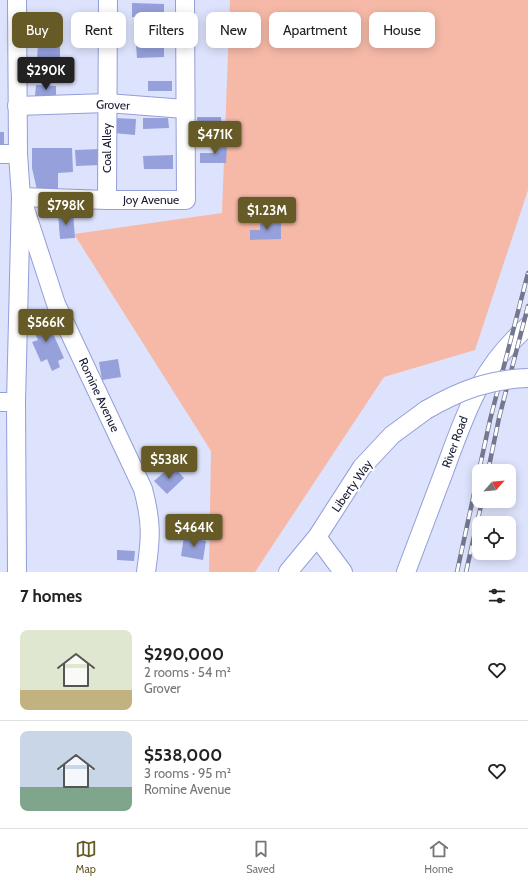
<!DOCTYPE html>
<meta charset="utf-8">
<style>
:root{--surface:#fff;--page:#f2f2f2;--text:#222;--muted:#767676;--line:#e0e0e0;--accent:#665a27}
body{margin:0;font-family:Cabin,sans-serif;background:var(--page);color:var(--text);height:100vh;display:flex;flex-direction:column;font-size:15px;white-space:nowrap}
*{box-sizing:border-box;margin:0}
p{font-size:13px;color:var(--muted)}
.icon{flex:none;width:22px;height:22px;fill:none;stroke:currentColor;stroke-width:2;stroke-linecap:round;stroke-linejoin:round}
.map{position:relative;height:572px;overflow:hidden}
.side{display:flex;flex-direction:column;background:var(--surface);flex:1}
.side>*{flex:none}
.top-card{position:absolute;left:12px;top:12px;width:504px;height:36px;display:flex;gap:8px}
.needle{width:26px;rotate:63deg}
.fabs{position:absolute;left:472px;top:464px;display:grid;gap:8px}
.fabs a{display:grid;place-items:center;width:44px;height:44px;border-radius:8px;background:var(--surface);box-shadow:0 2px 10px #0003;font-size:20px}
.price{position:absolute;translate:-50% -34px;padding:0 9px;border-radius:4px;background:var(--accent);color:#fff;font-size:13px;line-height:26px;filter:drop-shadow(0 1px 2px #0008)}
.price::after{content:'';position:absolute;left:50%;top:24px;width:12px;height:9px;margin-left:-6px;background:inherit;clip-path:polygon(0 0,100% 0,50% 100%)}
.price.on{background:#222;color:#fff}
ul{padding:0;list-style:none}
li{display:flex;align-items:center;gap:12px;height:100px;padding:0 20px}
li+li{border-top:1px solid var(--line)}
li span{display:grid;place-items:center;flex:none;width:112px;height:80px;border-radius:8px;color:#555}
li>.icon{margin-inline-start:auto}
span .icon{width:48px;height:48px;fill:#fffc;stroke-width:1}
li b{font-size:17px}
h2{display:flex;justify-content:space-between;align-items:center;height:48px;padding:0 20px;font-size:17px}
.tag{padding:0 14px;border-radius:8px;background:var(--surface);box-shadow:0 2px 10px #0003;font-size:14px;line-height:36px}
.tag.on{background:var(--accent);color:#fff}
.tabs{display:flex;justify-content:space-around;align-items:center;height:56px;border-top:1px solid var(--line);background:var(--surface);font-size:11px;color:var(--muted)}
.tabs a{display:grid;justify-items:center;gap:2px}
.tabs .on{color:var(--accent)}
.map>svg:first-child{display:block}
.green{fill:#f6b9a8}
.building{fill:#96a0db}
.lines{fill:none;stroke-linecap:round;stroke-linejoin:round}
.minor-casing{stroke:#949ed9;stroke-width:20}
.minor{stroke:#fff;stroke-width:18}
.rail-casing{stroke:#73778f;stroke-width:4.5}
.rail{stroke:#fff;stroke-width:3;stroke-dasharray:9;stroke-linecap:butt}
.minor-bridge-casing{stroke:#949ed9;stroke-width:20;stroke-linecap:butt}
.minor-bridge{stroke:#fff;stroke-width:18}
.labels{text-anchor:middle;stroke-width:4;stroke-linejoin:round;paint-order:stroke}
.street-label{font-size:12px;fill:#171a31;stroke:#fff}
</style>
<div class="map">
<svg width="528" height="572" viewBox="0 0 528 572">
<rect width="100%" height="100%" fill="#dde3fc"/>
<polygon class="green" points="230,0 528,0 528,190 475,350 384,377 255,572 209,572 211,451 74,234 222,213"/>
<g class="building">
<polygon points="132,3 164,4 164,17 132,17"/>
<rect x="83" y="21" width="15" height="15"/>
<polygon points="168,21 168,37 142,37 142,22"/>
<polygon points="55,22 55,33 33,34 32,23"/>
<polygon points="164,44 164,57 137,58 136,45"/>
<polygon points="38,45 60,45 60,59 37,59"/>
<polygon points="55,60 56,73 31,75 31,62"/>
<rect x="148" y="81" width="24" height="10"/>
<polygon points="36,85 56,86 56,97 35,96"/>
<polygon points="197,117 221,117 221,137 211,138 211,130 197,130"/>
<polygon points="115,118 136,119 135,135 114,133"/>
<polygon points="143,118 168,118 169,128 143,129"/>
<rect x="0" y="132" width="4" height="14"/>
<polygon points="213,144 227,145 226,163 200,163 200,153 213,153"/>
<polygon points="32,148 72,148 73,172 58,173 58,191 37,190 32,168"/>
<polygon points="100,149 100,165 76,166 75,150"/>
<polygon points="173,155 173,169 144,169 143,156"/>
<polygon points="73,212 75,238 60,239 58,213"/>
<polygon points="281,221 281,239 250,240 250,230 260,230 260,222"/>
<polygon points="45,316 64,358 58,361 60,367 52,371 47,359 41,362 32,342 38,340 30,323"/>
<polygon points="118,359 121,377 102,380 99,362"/>
<polygon points="172,465 184,478 167,494 154,481"/>
<polygon points="184,537 206,541 203,560 181,556"/>
<polygon points="117,550 135,551 134,561 117,560"/>
</g>
<g class="lines">
<defs>
<g id="minor">
<polyline points="17,106 107,103 185,109"/>
<polyline points="0,154 18,154"/>
<polyline points="21,197 107,200 186,200 185,0"/>
<polyline points="107,200 108,0"/>
<path d="M 25,209 L 56,304 L 143,489 C 152,523 151,538 146,572"/>
<polyline points="0,402 16,402"/>
<polyline points="317,537 343,572"/>
<polyline points="17,572 16,402 21,197 18,154 17,0"/>
<polyline points="288,572 317,537 362,467 392,435 426,410"/>
<path d="M 406,572 C 419,538 432,503 445,469 C 466,412 480,368 528,326"/>
</g>
</defs>
<use href="#minor" class="minor-casing"/>
<use href="#minor" class="minor"/>
<defs>
<g id="rail">
<polyline points="488,471 499,418 528,306"/>
<polyline points="457,572 490,420 528,273"/>
<polyline points="466,572 482,501"/>
</g>
</defs>
<use href="#rail" class="rail-casing"/>
<use href="#rail" class="rail"/>
<defs>
<path id="minor-bridge" d="M 426,410 C 459,391 489,379 528,378"/>
</defs>
<use href="#minor-bridge" class="minor-bridge-casing"/>
<use href="#minor-bridge" class="minor-bridge"/>
</g>
<g class="labels">
<g class="street-label">
<text transform="translate(113 105) rotate(2)" y="4">Grover</text>
<text transform="translate(107 148) rotate(-90)" y="4">Coal Alley</text>
<text x="151" y="204">Joy Avenue</text>
<text transform="translate(99 395) rotate(65)" y="4">Romine Avenue</text>
<text transform="translate(455 442) rotate(-70)" y="4">River Road</text>
<text transform="translate(352 486) rotate(-55)" y="4">Liberty Way</text>
</g>
</g>
</svg>
<div class="fabs">
<a><svg class="needle" viewBox="-14 -14 28 28"><path d="M0-13l5 13h-10z" fill="#e53935"/><path d="M0 13l5-13h-10z" fill="#767676"/></svg></a>
<a><svg class="icon" aria-label="locate" viewBox="0 0 24 24"><circle cx="12" cy="12" r="6"/><path d="M12 2v4M12 18v4M2 12h4M18 12h4"/></svg></a>
</div>
<b class="price on" style="left:46px;top:91px">$290K</b>
<b class="price" style="left:215px;top:155px">$471K</b>
<b class="price" style="left:66px;top:226px">$798K</b>
<b class="price" style="left:267px;top:231px">$1.23M</b>
<b class="price" style="left:46px;top:343px">$566K</b>
<b class="price" style="left:169px;top:480px">$538K</b>
<b class="price" style="left:194px;top:548px">$464K</b>
<div class="top-card">
<a class="tag on">Buy</a>
<a class="tag">Rent</a>
<a class="tag">Filters</a>
<a class="tag">New</a>
<a class="tag">Apartment</a>
<a class="tag">House</a>
</div>
</div>
<section class="side">
<h2>7 homes<svg class="icon" aria-label="filters" viewBox="0 0 24 24"><path d="M4 7h16M4 17h16"/><circle cx="9" cy="7" r="2"/><circle cx="15" cy="17" r="2"/></svg></h2>
<ul>
<li><span style="background:linear-gradient(#dfe7d0 75%,#c2b280 0)"><svg class="icon" aria-label="home" viewBox="0 0 24 24"><path d="M3 11l9-7 9 7M6 9v11h12V9"/></svg></span><div><b>$290,000</b><p>2 rooms · 54 m²</p><p>Grover</p></div><svg class="icon" aria-label="heart" viewBox="0 0 24 24"><path d="M12 20l-8-8c-3-5 5-10 8-4 3-6 11-1 8 4z"/></svg></li>
<li><span style="background:linear-gradient(#c9d6e8 70%,#7fa58c 0)"><svg class="icon" aria-label="home" viewBox="0 0 24 24"><path d="M3 11l9-7 9 7M6 9v11h12V9"/></svg></span><div><b>$538,000</b><p>3 rooms · 95 m²</p><p>Romine Avenue</p></div><svg class="icon" aria-label="heart" viewBox="0 0 24 24"><path d="M12 20l-8-8c-3-5 5-10 8-4 3-6 11-1 8 4z"/></svg></li>
</ul>
</section>
<nav class="tabs">
<a class="on"><svg class="icon" aria-label="map" viewBox="0 0 24 24"><path d="M3 6l6-2 6 2 6-2v14l-6 2-6-2-6 2zM9 4v14M15 6v14"/></svg>Map</a>
<a><svg class="icon" aria-label="saved" viewBox="0 0 24 24"><path d="M7 4h10v16l-5-4-5 4z"/></svg>Saved</a>
<a><svg class="icon" aria-label="home" viewBox="0 0 24 24"><path d="M3 11l9-7 9 7M6 9v11h12V9"/></svg>Home</a>
</nav>
